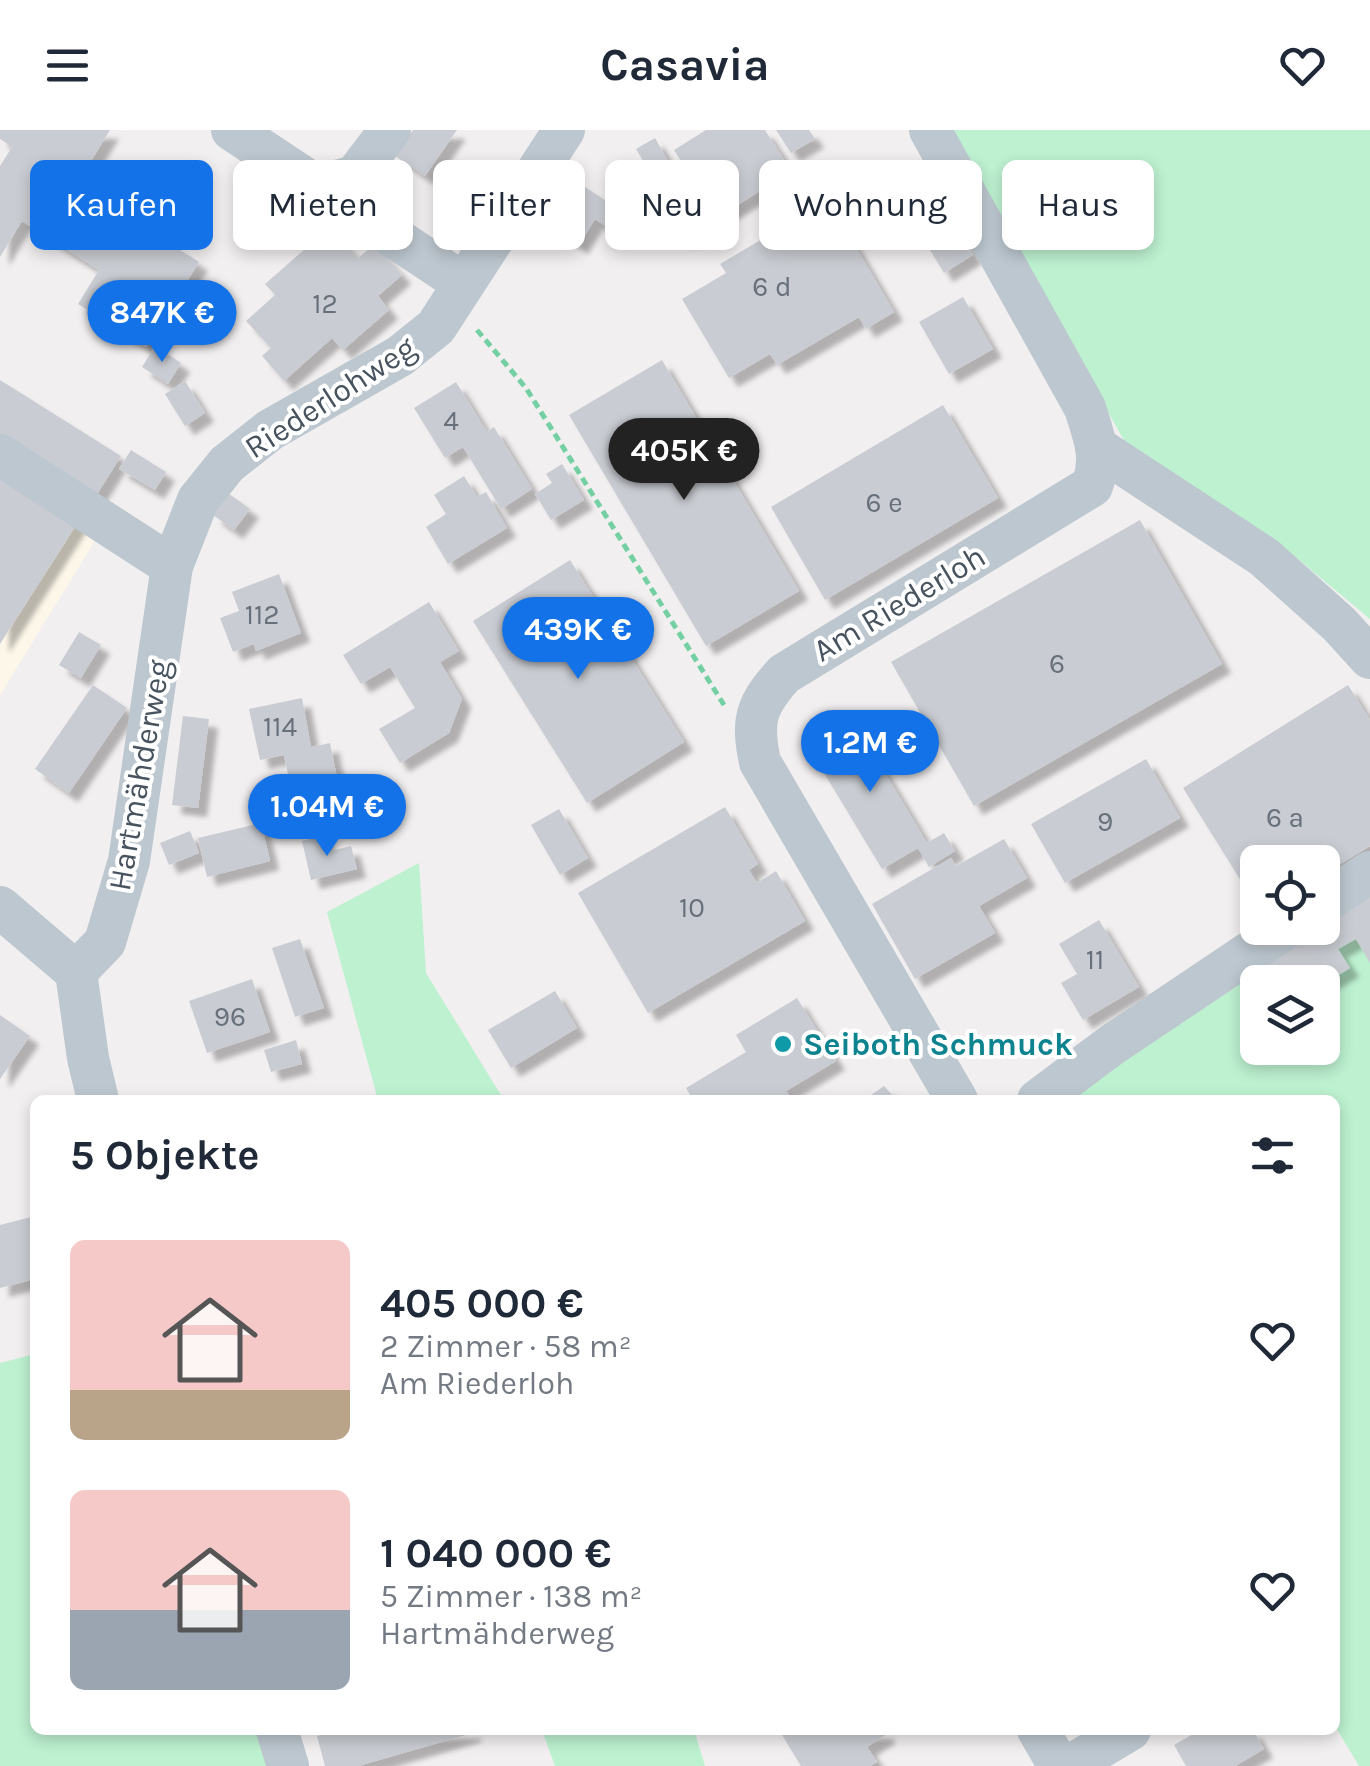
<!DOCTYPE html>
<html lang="de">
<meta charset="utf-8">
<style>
:root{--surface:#fff;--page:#f6f6f7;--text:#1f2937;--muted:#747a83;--accent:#1472e8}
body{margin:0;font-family:Karla,sans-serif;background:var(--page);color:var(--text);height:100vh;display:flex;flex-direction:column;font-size:38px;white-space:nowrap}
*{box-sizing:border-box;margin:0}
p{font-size:32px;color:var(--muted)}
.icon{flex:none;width:55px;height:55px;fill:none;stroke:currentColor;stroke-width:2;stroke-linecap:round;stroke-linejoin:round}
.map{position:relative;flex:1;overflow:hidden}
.side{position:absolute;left:30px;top:965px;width:1310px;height:640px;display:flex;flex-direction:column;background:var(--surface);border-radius:15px;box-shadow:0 5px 15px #0003}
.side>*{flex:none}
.guide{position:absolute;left:30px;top:30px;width:1310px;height:90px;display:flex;gap:20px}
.fabs{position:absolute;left:1240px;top:715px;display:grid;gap:20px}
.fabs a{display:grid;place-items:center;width:100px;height:100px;border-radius:15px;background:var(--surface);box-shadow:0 5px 15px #0003;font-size:50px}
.price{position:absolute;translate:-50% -85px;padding:0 22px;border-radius:35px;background:var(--accent);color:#fff;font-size:32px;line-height:65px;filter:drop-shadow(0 2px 5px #0008)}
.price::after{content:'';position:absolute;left:50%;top:60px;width:30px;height:22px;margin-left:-15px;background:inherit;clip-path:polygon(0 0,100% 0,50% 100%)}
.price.selected{background:#222;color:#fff}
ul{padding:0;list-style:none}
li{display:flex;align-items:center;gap:30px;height:250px;padding:0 40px}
li span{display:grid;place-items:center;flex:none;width:280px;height:200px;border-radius:15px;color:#555}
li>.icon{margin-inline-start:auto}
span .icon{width:120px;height:120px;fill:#fffc;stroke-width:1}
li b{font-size:42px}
h2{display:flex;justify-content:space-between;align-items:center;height:120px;padding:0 40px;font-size:42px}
.pill{padding:0 35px;border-radius:15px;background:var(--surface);box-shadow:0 5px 15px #0003;font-size:35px;line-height:90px}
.pill.selected{background:var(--accent);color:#fff}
header{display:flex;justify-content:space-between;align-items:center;height:130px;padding:0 40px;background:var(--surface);font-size:45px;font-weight:700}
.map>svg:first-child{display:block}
.commercial{fill:#fdf7e9}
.green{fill:#bdf1d0;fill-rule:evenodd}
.building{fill:#c9ccd2;filter:url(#shadow)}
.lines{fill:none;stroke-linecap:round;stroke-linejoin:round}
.path{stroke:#74d0a2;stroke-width:5;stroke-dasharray:8 5;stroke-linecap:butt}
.minor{stroke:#bdc7cf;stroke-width:42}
.culture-dot{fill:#0f9aa8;stroke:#fff;stroke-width:4}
.labels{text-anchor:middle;stroke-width:8;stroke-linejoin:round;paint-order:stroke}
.number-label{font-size:28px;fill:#68717b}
.street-label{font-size:32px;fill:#47535e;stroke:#fff}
.culture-label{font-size:32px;font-weight:bold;fill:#0d838f;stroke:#fff;text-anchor:start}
</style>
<header><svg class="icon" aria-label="menu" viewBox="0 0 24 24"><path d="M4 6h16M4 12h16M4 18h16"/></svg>Casavia<svg class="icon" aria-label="heart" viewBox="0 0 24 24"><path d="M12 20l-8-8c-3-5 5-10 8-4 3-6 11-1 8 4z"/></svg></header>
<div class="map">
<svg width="1370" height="1636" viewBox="0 0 1370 1636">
<defs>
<filter id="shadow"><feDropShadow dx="9" dy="9" stdDeviation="2.5" flood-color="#0004"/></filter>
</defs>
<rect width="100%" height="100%" fill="#f2eff0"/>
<polygon class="commercial" points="0,330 104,396 0,565"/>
<g class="green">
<polygon points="949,0 1370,0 1370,489 1275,410 1126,314"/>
<polygon points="419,733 426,843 504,970 378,970 327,782"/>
<path d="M 1370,751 L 1370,1636 L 1359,1636 L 1335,1596 L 1335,970 L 1055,970 L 1300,798 L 1322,798 ZM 1258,852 L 1322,852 L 1322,918 L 1258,918 Z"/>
<polygon points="35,1224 35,1600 268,1600 280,1636 0,1636 0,1233"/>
<polygon points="542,1600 694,1600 705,1636 555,1636"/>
</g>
<g class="building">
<polygon points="0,0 110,0 91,31 127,53 135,40 166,59 142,96 199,132 146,217 78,174 99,140 22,91 0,127 0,36 12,17 0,9"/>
<polygon points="413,0 457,0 425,46 395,26"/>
<polygon points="706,0 765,0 791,41 685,109 668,82 700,62 674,20"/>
<polygon points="776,0 809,0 815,9 791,23"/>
<polygon points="655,8 669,33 651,44 636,19"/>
<polygon points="919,36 973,125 944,143 890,54"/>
<polygon points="577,52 631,87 619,105 595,89 579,115 549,95"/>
<polygon points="828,70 894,182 866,199 859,187 777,235 770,224 729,248 682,169 726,143 720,134"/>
<polygon points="330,97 358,128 375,114 402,145 378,166 389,180 343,220 332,208 284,251 262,226 271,218 246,191 275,165 265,154"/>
<polygon points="963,167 993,219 949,244 919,192"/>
<polygon points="155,216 181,233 168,254 142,237"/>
<polygon points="662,230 799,461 706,516 569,285"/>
<polygon points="0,250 121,326 92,372 0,313"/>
<polygon points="185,251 205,283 185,296 165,264"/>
<polygon points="456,252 487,302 494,297 532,359 501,379 463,317 445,328 414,278"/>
<polygon points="943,275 998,368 825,470 771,377"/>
<polygon points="131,320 166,342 155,360 119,339"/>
<polygon points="562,334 584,370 551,390 535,364 552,353 546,344"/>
<polygon points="0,342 78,392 0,514"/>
<polygon points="464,346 477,367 486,362 507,398 448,434 426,397 446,384 434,365"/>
<polygon points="228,363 250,379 234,400 213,385"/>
<polygon points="1140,390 1222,534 974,676 891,532"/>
<polygon points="570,430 684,612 587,673 473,491"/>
<polygon points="279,444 301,503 256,521 254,514 233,522 220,488 239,481 232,462"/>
<polygon points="429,472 459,521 440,532 462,569 449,603 400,633 379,599 415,578 390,537 361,554 343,525"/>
<polygon points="79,502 101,515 81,548 59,535"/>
<polygon points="93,555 127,578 69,663 35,639"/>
<polygon points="1348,555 1370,590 1370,716 1322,745 1322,732 1258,732 1258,778 1183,658"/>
<polygon points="302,568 311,617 330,613 337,648 291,658 284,625 260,630 249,579"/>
<polygon points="848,581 927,713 944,703 955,721 929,737 918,718 882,739 803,608"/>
<polygon points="183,586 209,589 198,678 172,675"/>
<polygon points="1146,629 1180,688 1065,753 1031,694"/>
<polygon points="725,677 758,734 749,740 757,753 776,741 805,791 648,883 578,763"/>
<polygon points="559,679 588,728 560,745 531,695"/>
<polygon points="261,693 270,731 207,747 198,708"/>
<polygon points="190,701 199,723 169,735 160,713"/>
<polygon points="323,706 327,722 351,716 357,739 311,750 302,711"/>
<polygon points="1004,709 1027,748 979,776 995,803 915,849 872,774 951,728 956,736"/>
<polygon points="1370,764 1370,833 1356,809 1338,819 1350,838 1322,855 1322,852 1266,852 1255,834 1315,798 1322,798 1322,793"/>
<polygon points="1099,790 1139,857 1083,890 1061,853 1077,844 1059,814"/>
<polygon points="300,809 324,878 295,887 272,818"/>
<polygon points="252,849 270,902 207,923 189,871"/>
<polygon points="555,861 577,898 511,938 488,900"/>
<polygon points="797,868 836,931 786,961 792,970 693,970 686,958 746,922 736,905"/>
<polygon points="0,885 30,906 0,949"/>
<polygon points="296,910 302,934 271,942 264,920"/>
<polygon points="884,956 897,970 864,970"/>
<polygon points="35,1086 35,1149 0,1158 0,1095"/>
<polygon points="340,1600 472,1600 473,1603 358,1636 325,1636 317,1606"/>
<polygon points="779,1600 884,1600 887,1604 867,1617 877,1632 870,1636 801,1636"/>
<polygon points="1200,1600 1253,1600 1264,1619 1235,1636 1186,1636 1174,1615"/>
</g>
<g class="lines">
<polyline class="path" points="477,200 526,258 724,575"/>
<g class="minor">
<polyline points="232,0 463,153"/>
<path d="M 930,0 L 1085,278 C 1094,307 1103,327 1092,356 L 784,544 C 756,575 751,590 760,632 L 957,970"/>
<polyline points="319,56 355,46 390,0"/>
<polyline points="1098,318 1264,427 1339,494 1370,528"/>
<polyline points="0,325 172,436"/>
<polyline points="1322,774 1370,742"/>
<polyline points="0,777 76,842 88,928 98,970"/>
<polyline points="76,842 105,812 129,731 172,436 198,370 227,334 270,300 400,226 436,197 564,0"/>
<polyline points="1038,970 1113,914 1286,798"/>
<polyline points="277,1600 288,1636"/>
<polyline points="1038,1600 1059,1636"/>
<polyline points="1069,1636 1130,1600"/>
</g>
</g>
<circle class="culture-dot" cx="783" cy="914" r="10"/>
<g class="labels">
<g class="number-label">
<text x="772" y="166">6 d</text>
<text x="325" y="183">12</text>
<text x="451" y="300">4</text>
<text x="884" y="382">6 e</text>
<text x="262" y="494">112</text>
<text x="1057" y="543">6</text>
<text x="280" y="606">114</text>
<text x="1285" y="697">6 a</text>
<text x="1105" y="701">9</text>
<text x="692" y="787">10</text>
<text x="1095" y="839">11</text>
<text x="230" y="896">96</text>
</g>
<g class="street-label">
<text transform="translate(330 267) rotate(-33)" y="11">Riederlohweg</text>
<text transform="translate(899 473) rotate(-31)" y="11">Am Riederloh</text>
<text transform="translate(139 645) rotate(-80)" y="11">Hartmähderweg</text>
</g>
<g class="culture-label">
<text x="803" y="925">Seiboth Schmuck</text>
</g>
</g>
</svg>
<div class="fabs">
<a><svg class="icon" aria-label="locate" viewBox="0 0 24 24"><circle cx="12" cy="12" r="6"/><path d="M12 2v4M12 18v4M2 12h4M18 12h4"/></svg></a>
<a><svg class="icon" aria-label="layers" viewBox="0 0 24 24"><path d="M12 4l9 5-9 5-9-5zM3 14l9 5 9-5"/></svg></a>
</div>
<b class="price" style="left:162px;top:235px">847K €</b>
<b class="price selected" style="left:684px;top:373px">405K €</b>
<b class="price" style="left:578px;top:552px">439K €</b>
<b class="price" style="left:870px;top:665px">1.2M €</b>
<b class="price" style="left:327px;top:729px">1.04M €</b>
<div class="guide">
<a class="pill selected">Kaufen</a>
<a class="pill">Mieten</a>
<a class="pill">Filter</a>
<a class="pill">Neu</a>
<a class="pill">Wohnung</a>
<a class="pill">Haus</a>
</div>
<section class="side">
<h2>5 Objekte<svg class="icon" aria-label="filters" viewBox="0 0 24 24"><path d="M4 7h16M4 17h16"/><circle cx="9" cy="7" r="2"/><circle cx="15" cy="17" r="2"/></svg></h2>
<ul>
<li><span style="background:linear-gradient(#f6c9c9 75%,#b9a48a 0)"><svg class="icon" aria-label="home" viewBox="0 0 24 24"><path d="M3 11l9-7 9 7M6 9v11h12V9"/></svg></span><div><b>405 000 €</b><p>2 Zimmer · 58 m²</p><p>Am Riederloh</p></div><svg class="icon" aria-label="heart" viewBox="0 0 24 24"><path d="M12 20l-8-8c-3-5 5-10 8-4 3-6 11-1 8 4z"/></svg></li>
<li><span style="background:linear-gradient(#f6c9c9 60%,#9aa5b1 0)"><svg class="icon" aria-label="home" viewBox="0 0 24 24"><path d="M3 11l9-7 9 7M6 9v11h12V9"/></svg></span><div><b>1 040 000 €</b><p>5 Zimmer · 138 m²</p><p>Hartmähderweg</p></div><svg class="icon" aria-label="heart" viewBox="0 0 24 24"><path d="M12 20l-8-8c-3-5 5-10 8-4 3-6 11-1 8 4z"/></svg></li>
</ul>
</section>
</div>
